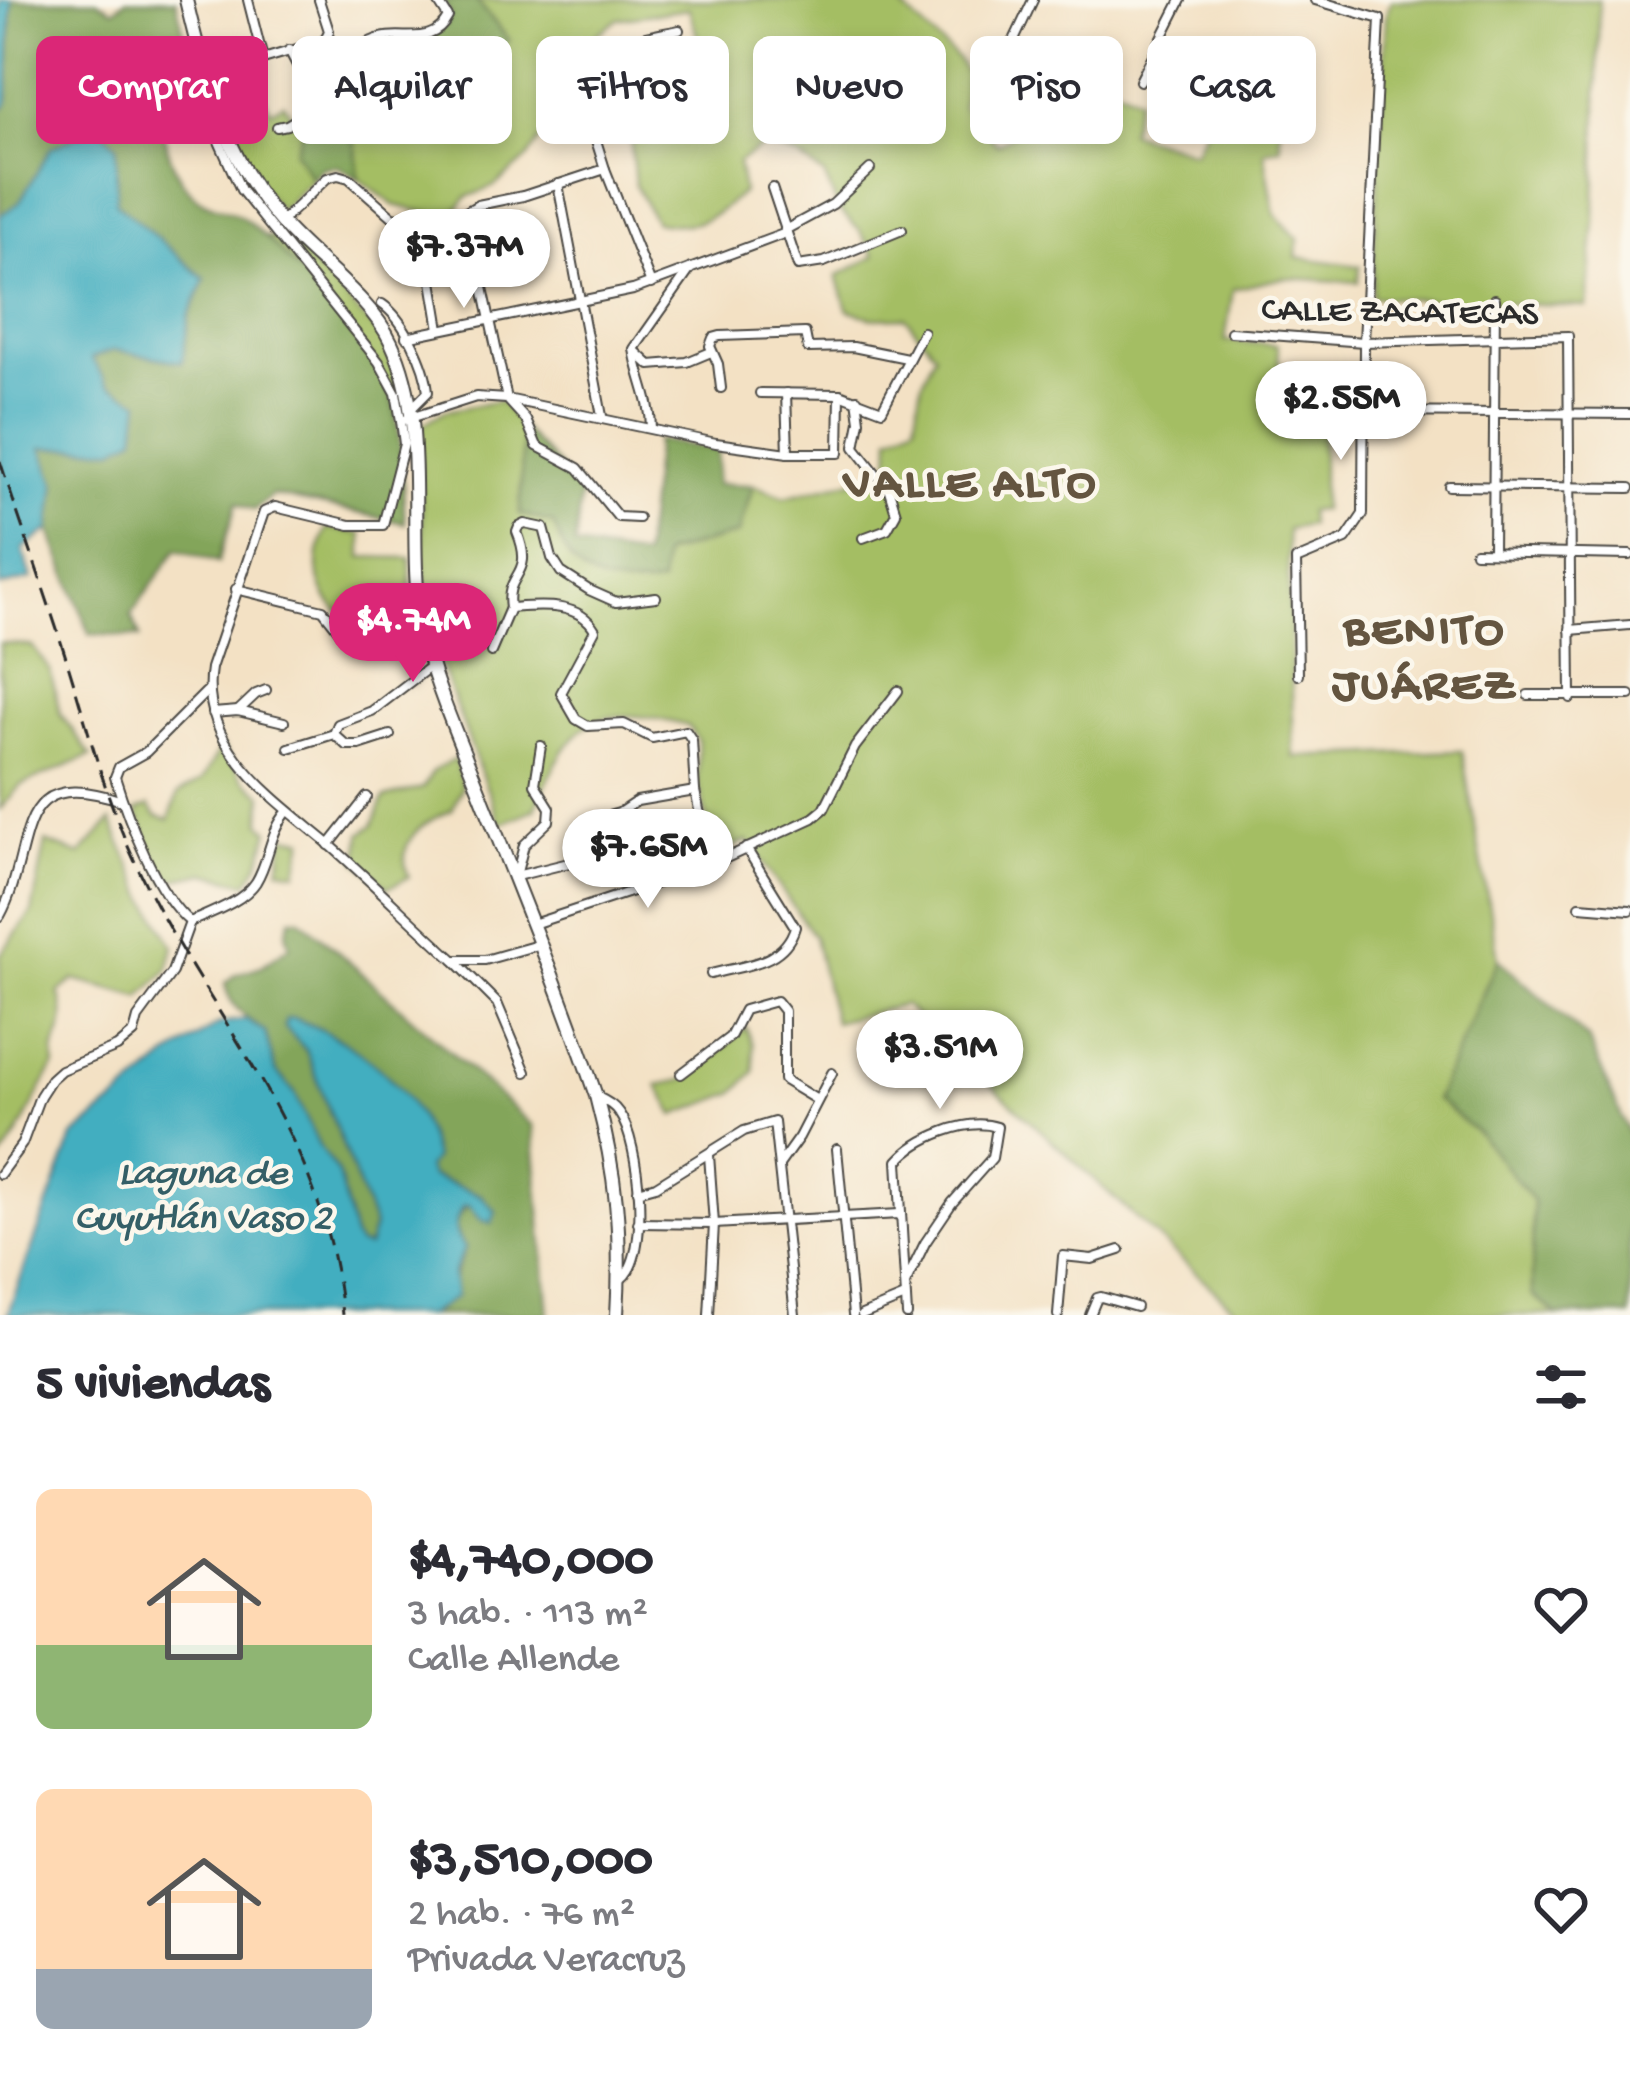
<!DOCTYPE html>
<html lang="es">
<meta charset="utf-8">
<style>
:root{--surface:#fff;--page:#f7f7f7;--text:#2b2b33;--muted:#7c7c81;--accent:#db2777}
body{margin:0;font-family:"Gochi Hand",sans-serif;background:var(--page);color:var(--text);height:100vh;display:flex;flex-direction:column;font-size:45px;white-space:nowrap}
*{box-sizing:border-box;margin:0}
p{font-size:39px;color:var(--muted)}
.icon{flex:none;width:66px;height:66px;fill:none;stroke:currentColor;stroke-width:2;stroke-linecap:round;stroke-linejoin:round}
.map{position:relative;height:1315px;overflow:hidden}
.side{display:flex;flex-direction:column;background:var(--surface);flex:1}
.side>*{flex:none}
.guide{position:absolute;left:36px;top:36px;width:1560px;height:108px;display:flex;gap:24px}
.price{position:absolute;translate:-50% -102px;padding:0 27px;border-radius:42px;background:#fff;color:#222;font-size:39px;line-height:78px;filter:drop-shadow(0 3px 6px #0008)}
.price::after{content:'';position:absolute;left:50%;top:72px;width:36px;height:27px;margin-left:-18px;background:inherit;clip-path:polygon(0 0,100% 0,50% 100%)}
.price.active{background:var(--accent);color:#fff}
ul{padding:0;list-style:none}
li{display:flex;align-items:center;gap:36px;height:300px;padding:0 36px}
li span{display:grid;place-items:center;flex:none;width:336px;height:240px;border-radius:18px;color:#555}
li>.icon{margin-inline-start:auto}
span .icon{width:144px;height:144px;fill:#fffc;stroke-width:1}
li b{font-size:51px}
h2{display:flex;justify-content:space-between;align-items:center;height:144px;padding:0 36px;font-size:51px}
.tag{padding:0 42px;border-radius:18px;background:var(--surface);box-shadow:0 6px 18px #0003;font-size:42px;line-height:108px}
.tag.active{background:var(--accent);color:#fff}
.map>svg:first-child{display:block}
.green{fill:#a4be64;stroke:#687448;stroke-width:3}
.forest{fill:#83a55a;stroke:#576842;stroke-width:3}
.water{fill:#42aec0;stroke:#366c76;stroke-width:3}
.lines{fill:none;stroke-linecap:round;stroke-linejoin:round}
.street-casing{stroke:#494642;stroke-width:12}
.secondary-casing{stroke:#494642;stroke-width:16}
.street{stroke:#fff;stroke-width:8}
.secondary{stroke:#fff;stroke-width:12}
.rail{stroke:#2b2b2b;stroke-width:3;stroke-dasharray:18 9;stroke-linecap:butt}
.labels{text-anchor:middle;stroke-width:9;stroke-linejoin:round;paint-order:stroke}
.street-label{font-size:36px;fill:#2b2b2b;stroke:#fbf7ec}
.water-label{font-size:39px;font-style:italic;fill:#345f67;stroke:#fbf7ec}
.district-label{font-size:48px;font-weight:bold;letter-spacing:3px;fill:#645540;stroke:#fbf7ec}
</style>
<div class="map">
<svg width="1630" height="1315" viewBox="0 0 1630 1315">
<rect width="100%" height="100%" fill="#fbf7ec"/>
<filter id="ink" filterUnits="userSpaceOnUse"><feTurbulence type="fractalNoise" baseFrequency=".00833" numOctaves="2"/><feDisplacementMap in="SourceGraphic" scale="24" xChannelSelector="R" yChannelSelector="G"/><feConvolveMatrix kernelMatrix="1 2 1 2 8 2 1 2 1" color-interpolation-filters="sRGB"/></filter>
<filter id="wash" filterUnits="userSpaceOnUse"><feTurbulence type="fractalNoise" baseFrequency=".004" numOctaves="4" result="noise"/><feDisplacementMap in="SourceGraphic" scale="48" xChannelSelector="R" yChannelSelector="G"/><feGaussianBlur stdDeviation="2.7" result="paint"/><feColorMatrix in="noise" values="0 0 0 0 0 0 0 0 0 0 0 0 0 0 0 0 0 1.4 0 .05"/><feComposite in="paint" operator="in"/></filter>
<g filter="url(#wash)">
<rect width="100%" height="100%" fill="#f3e1c4"/>
<g class="green">
<path d="M 476,0 L 895,0 L 958,60 L 966,73 L 962,106 L 997,144 L 1039,119 L 1071,65 L 1138,98 L 1129,132 L 1194,152 L 1208,124 L 1242,88 L 1279,96 L 1280,147 L 1264,151 L 1275,214 L 1298,239 L 1296,257 L 1360,266 L 1358,282 L 1283,278 L 1233,289 L 1225,341 L 1277,345 L 1282,384 L 1322,384 L 1322,510 L 1308,511 L 1309,525 L 1287,529 L 1294,757 L 1462,751 L 1498,959 L 1436,1098 L 1479,1134 L 1534,1201 L 1532,1295 L 1558,1315 L 1242,1315 L 904,1005 L 834,1022 L 814,937 L 748,841 L 715,853 L 698,781 L 698,741 L 688,726 C 591,701 573,719 535,809 L 500,824 L 433,644 L 426,606 L 418,427 L 445,411 L 500,401 L 523,429 L 520,514 L 553,523 L 570,560 L 588,575 L 738,534 L 753,485 L 785,497 L 890,471 L 891,436 L 915,423 L 922,383 L 935,353 L 905,317 L 872,318 L 847,309 L 837,276 L 875,256 L 860,231 L 839,210 L 824,175 L 797,156 L 767,145 L 738,162 L 743,192 C 709,220 700,230 655,222 L 635,185 L 631,143 L 649,118 L 688,78 L 700,45 L 689,9 L 618,19 L 576,50 L 553,82 L 551,124 L 526,160 L 495,186 L 467,197 L 449,218 L 394,205 L 359,179 L 355,144 L 340,127 L 361,84 L 422,58 L 509,40 Z"/>
<polygon points="1391,0 1599,0 1595,222 1587,307 1372,297 1386,14"/>
<polygon points="257,85 271,110 284,103 302,132 295,151 312,179 280,211 252,175 218,102"/>
<path d="M 284,234 L 384,339 L 404,405 L 395,420 C 382,352 311,287 265,237 Z"/>
<path d="M 327,528 L 362,534 L 362,557 L 410,558 L 411,593 L 384,598 L 385,622 C 328,630 303,576 327,528 Z"/>
<polygon points="0,643 32,646 50,670 60,713 91,756 21,785 0,809"/>
<polygon points="222,746 243,779 263,795 261,822 269,831 260,862 247,883 206,873 165,881 136,811 149,806 156,816 169,820 178,794 201,781"/>
<path d="M 455,759 L 462,787 L 452,810 C 422,822 394,841 409,877 L 388,888 L 358,862 L 361,834 L 373,825 L 384,798 L 423,788 L 433,771 Z"/>
<path d="M 111,821 L 145,896 L 174,946 L 168,970 L 140,997 L 74,980 L 59,992 C 73,1033 50,1034 55,1066 C 34,1096 24,1132 0,1160 L 0,955 L 32,912 L 46,842 L 80,855 Z"/>
<polygon points="285,836 304,839 297,872 279,869"/>
<polygon points="746,1028 753,1044 754,1072 734,1093 675,1115 658,1085 684,1080"/>
</g>
<g class="forest">
<path d="M 12,0 L 97,0 L 113,10 L 126,0 L 176,0 L 197,89 L 158,106 C 165,139 169,173 196,197 C 209,208 231,209 245,220 C 283,247 375,353 390,395 C 404,434 402,482 405,523 L 273,495 L 254,510 L 237,503 L 218,562 L 177,549 L 131,615 L 140,637 L 90,634 L 50,530 L 56,483 L 41,448 L 64,446 L 108,385 L 90,358 L 114,350 L 181,362 L 189,316 L 205,279 L 115,203 L 117,145 L 51,148 L 19,204 L 0,215 L 0,112 L 8,103 Z"/>
<polygon points="442,0 476,0 509,40 469,80 422,58 406,66 387,38 410,41 446,25 450,14"/>
<polygon points="340,127 355,144 359,179 337,166 322,168 312,179 295,151 302,132"/>
<path d="M 523,429 L 581,490 L 575,546 L 643,557 L 656,440 L 718,450 L 716,484 L 753,485 L 738,534 L 663,554 L 661,584 C 631,589 590,587 570,559 C 563,549 558,535 553,523 L 520,514 Z"/>
<path d="M 291,918 L 300,918 L 533,1126 L 549,1315 L 428,1315 L 442,1307 L 465,1248 C 443,1223 462,1211 481,1195 L 431,1176 L 285,1026 L 306,1050 L 374,1226 L 368,1247 L 359,1245 L 354,1238 L 338,1173 L 320,1148 L 295,1093 L 275,1070 L 265,1032 C 247,1019 228,1006 225,983 L 236,974 L 262,966 L 290,946 L 286,933 Z"/>
<polygon points="1498,959 1588,1039 1630,1136 1630,1315 1558,1315 1532,1295 1533,1201 1479,1134 1436,1099"/>
</g>
<g class="water">
<polygon points="0,0 12,0 8,103 0,112"/>
<polygon points="98,127 117,145 116,203 205,279 189,316 182,362 114,350 91,358 108,385 140,401 136,437 115,448 42,448 56,483 50,530 23,549 32,579 0,587 0,215 19,203 51,148"/>
<path d="M 293,1018 C 356,1040 421,1090 434,1158 L 427,1168 L 430,1176 L 481,1195 L 496,1211 L 492,1223 L 481,1220 L 469,1205 L 463,1206 C 453,1224 452,1233 465,1248 L 453,1273 L 456,1297 L 428,1315 L 7,1315 L 73,1137 L 171,1055 L 220,1023 L 246,1019 L 265,1032 L 275,1070 L 295,1093 L 320,1148 L 338,1173 L 354,1238 L 359,1245 L 368,1247 L 374,1226 L 306,1050 L 284,1026 L 286,1019 Z"/>
</g>
</g>
<g filter="url(#ink)">
<g class="lines">
<defs>
<g id="street">
<polyline points="248,0 263,59"/>
<polyline points="289,50 317,104"/>
<polyline points="1000,70 1033,0"/>
<polyline points="1140,81 1181,0"/>
<polyline points="167,87 206,85 263,59 324,41 329,31 319,0"/>
<polyline points="217,122 217,137 241,190 379,362 396,393 401,421"/>
<path d="M 277,127 L 287,125 C 303,115 331,102 342,86 C 354,69 350,51 372,41 C 398,28 431,50 448,17 L 437,0"/>
<polyline points="558,184 602,416"/>
<polyline points="772,188 798,266 824,262 902,230"/>
<polyline points="467,213 507,399 526,420 537,446 578,468 618,517 638,518"/>
<polyline points="281,222 327,178 338,175 349,178 393,217 442,226 478,205 523,196 605,169"/>
<polyline points="785,230 833,204 870,169"/>
<polyline points="432,281 440,329"/>
<path d="M 651,284 L 605,169 L 577,80 C 593,42 644,38 679,30"/>
<path d="M 382,304 C 404,319 426,365 428,392 L 411,409"/>
<polyline points="1231,332 1364,342 1568,336 1571,698"/>
<polyline points="406,337 633,290 786,233"/>
<polyline points="635,351 650,365 687,362 711,352"/>
<polyline points="721,388 718,364 710,346 713,338 720,336 805,333 808,348 853,347 907,358"/>
<polyline points="760,393 840,394 882,410 923,332"/>
<polyline points="786,393 788,453"/>
<polyline points="857,399 860,421 855,447 889,490 896,513 887,529 863,538"/>
<polyline points="1362,412 1630,414"/>
<path d="M 651,428 C 651,400 638,377 634,349 L 691,268"/>
<polyline points="1449,486 1630,488"/>
<polyline points="1475,552 1630,555"/>
<polyline points="1493,552 1495,299"/>
<polyline points="236,589 323,610 341,633 355,639 424,643"/>
<path d="M 656,597 L 616,602 L 589,590 L 561,572 L 552,558 L 544,528 L 525,524 L 519,527 L 517,532 C 536,578 504,571 510,608 C 538,606 579,601 595,630 L 561,693 L 576,719 L 588,726 L 624,724 L 652,738 L 686,731 L 692,740 L 695,791 L 711,865"/>
<polyline points="1570,630 1630,625"/>
<polyline points="491,652 510,608"/>
<polyline points="1298,675 1296,560 1346,539 1363,514 1364,342 1380,19 1315,0"/>
<polyline points="1528,695 1630,695"/>
<polyline points="238,711 256,694 266,690"/>
<polyline points="213,713 238,711 284,722"/>
<polyline points="334,734 346,745 359,745 390,735"/>
<polyline points="289,748 334,734 338,724 372,711 432,665"/>
<polyline points="329,845 367,797"/>
<polyline points="632,849 639,890"/>
<polyline points="598,858 591,826 593,820 619,813 637,801 695,791"/>
<polyline points="516,876 524,845 549,821 550,808 535,784 541,746"/>
<polyline points="512,877 703,830"/>
<polyline points="1580,906 1630,910"/>
<path d="M 0,916 C 37,848 8,763 122,801"/>
<path d="M 190,922 C 156,894 128,819 115,777 L 119,767 L 146,752 L 206,692"/>
<path d="M 190,922 C 210,913 243,902 256,882 C 270,859 269,833 287,812"/>
<polyline points="533,924 711,865 813,818 824,809 855,747 898,691"/>
<path d="M 538,945 L 485,960 L 454,960 C 412,922 372,882 330,845 C 277,800 198,748 211,668 L 264,512 L 275,507 L 350,525 L 383,525 L 404,444 L 401,421 L 476,397 L 507,399 L 716,443 L 788,453 L 839,453 L 840,394"/>
<polyline points="454,960 497,1003 526,1072"/>
<path d="M 711,974 C 745,965 784,964 795,927 L 746,848"/>
<polyline points="681,1074 730,1037 744,1010 776,1001 784,1011 784,1080 817,1100"/>
<path d="M 596,1096 C 605,1101 613,1104 619,1113 C 640,1142 651,1257 621,1279"/>
<polyline points="837,1149 853,1315"/>
<polyline points="709,1155 714,1224 709,1315"/>
<polyline points="779,1165 799,1137 832,1073"/>
<polyline points="0,1174 22,1144 40,1096 51,1079 61,1070 117,1047 134,1033 138,1018 172,972 190,922"/>
<polyline points="638,1191 656,1186 744,1131 774,1122 795,1315"/>
<polyline points="638,1223 714,1224 900,1214"/>
<path d="M 906,1282 L 925,1243 L 952,1203 L 992,1158 L 997,1127 C 967,1117 918,1138 898,1161 L 907,1315"/>
<polyline points="862,1315 905,1297"/>
<polyline points="1058,1315 1063,1256 1092,1259 1120,1250"/>
<polyline points="1090,1315 1097,1298 1101,1297 1136,1307"/>
</g>
<path id="secondary" d="M 186,0 C 205,81 225,158 281,222 C 313,259 371,298 391,342 C 434,433 401,550 426,647 C 440,699 463,749 483,800 C 522,898 562,996 596,1096 C 617,1175 622,1234 617,1315"/>
</defs>
<use href="#street" class="street-casing"/>
<use href="#secondary" class="secondary-casing"/>
<use href="#street" class="street"/>
<use href="#secondary" class="secondary"/>
<path class="rail" d="M 0,461 C 22,528 46,594 67,661 C 86,722 102,785 127,844 C 199,1012 324,1121 342,1315"/>
</g>
</g>
<g class="labels">
<g class="street-label">
<text transform="translate(1400 308) rotate(1)" y="13">CALLE ZACATECAS</text>
</g>
<g class="water-label">
<text x="203" y="1183">Laguna de<tspan x="203" dy="45">Cuyutlán Vaso 2</tspan></text>
</g>
<g class="district-label">
<text x="971" y="495">VALLE ALTO</text>
<text x="1425" y="642">BENITO<tspan x="1425" dy="55">JUÁREZ</tspan></text>
</g>
</g>
</svg>
<b class="price" style="left:464px;top:311px">$7.37M</b>
<b class="price" style="left:1341px;top:463px">$2.55M</b>
<b class="price active" style="left:413px;top:685px">$4.74M</b>
<b class="price" style="left:648px;top:911px">$7.65M</b>
<b class="price" style="left:940px;top:1112px">$3.51M</b>
<div class="guide">
<a class="tag active">Comprar</a>
<a class="tag">Alquilar</a>
<a class="tag">Filtros</a>
<a class="tag">Nuevo</a>
<a class="tag">Piso</a>
<a class="tag">Casa</a>
</div>
</div>
<section class="side">
<h2>5 viviendas<svg class="icon" aria-label="filters" viewBox="0 0 24 24"><path d="M4 7h16M4 17h16"/><circle cx="9" cy="7" r="2"/><circle cx="15" cy="17" r="2"/></svg></h2>
<ul>
<li><span style="background:linear-gradient(#ffd9b3 65%,#8fb573 0)"><svg class="icon" aria-label="home" viewBox="0 0 24 24"><path d="M3 11l9-7 9 7M6 9v11h12V9"/></svg></span><div><b>$4,740,000</b><p>3 hab. · 113 m²</p><p>Calle Allende</p></div><svg class="icon" aria-label="heart" viewBox="0 0 24 24"><path d="M12 20l-8-8c-3-5 5-10 8-4 3-6 11-1 8 4z"/></svg></li>
<li><span style="background:linear-gradient(#ffd9b3 75%,#9aa5b1 0)"><svg class="icon" aria-label="home" viewBox="0 0 24 24"><path d="M3 11l9-7 9 7M6 9v11h12V9"/></svg></span><div><b>$3,510,000</b><p>2 hab. · 76 m²</p><p>Privada Veracruz</p></div><svg class="icon" aria-label="heart" viewBox="0 0 24 24"><path d="M12 20l-8-8c-3-5 5-10 8-4 3-6 11-1 8 4z"/></svg></li>
</ul>
</section>
